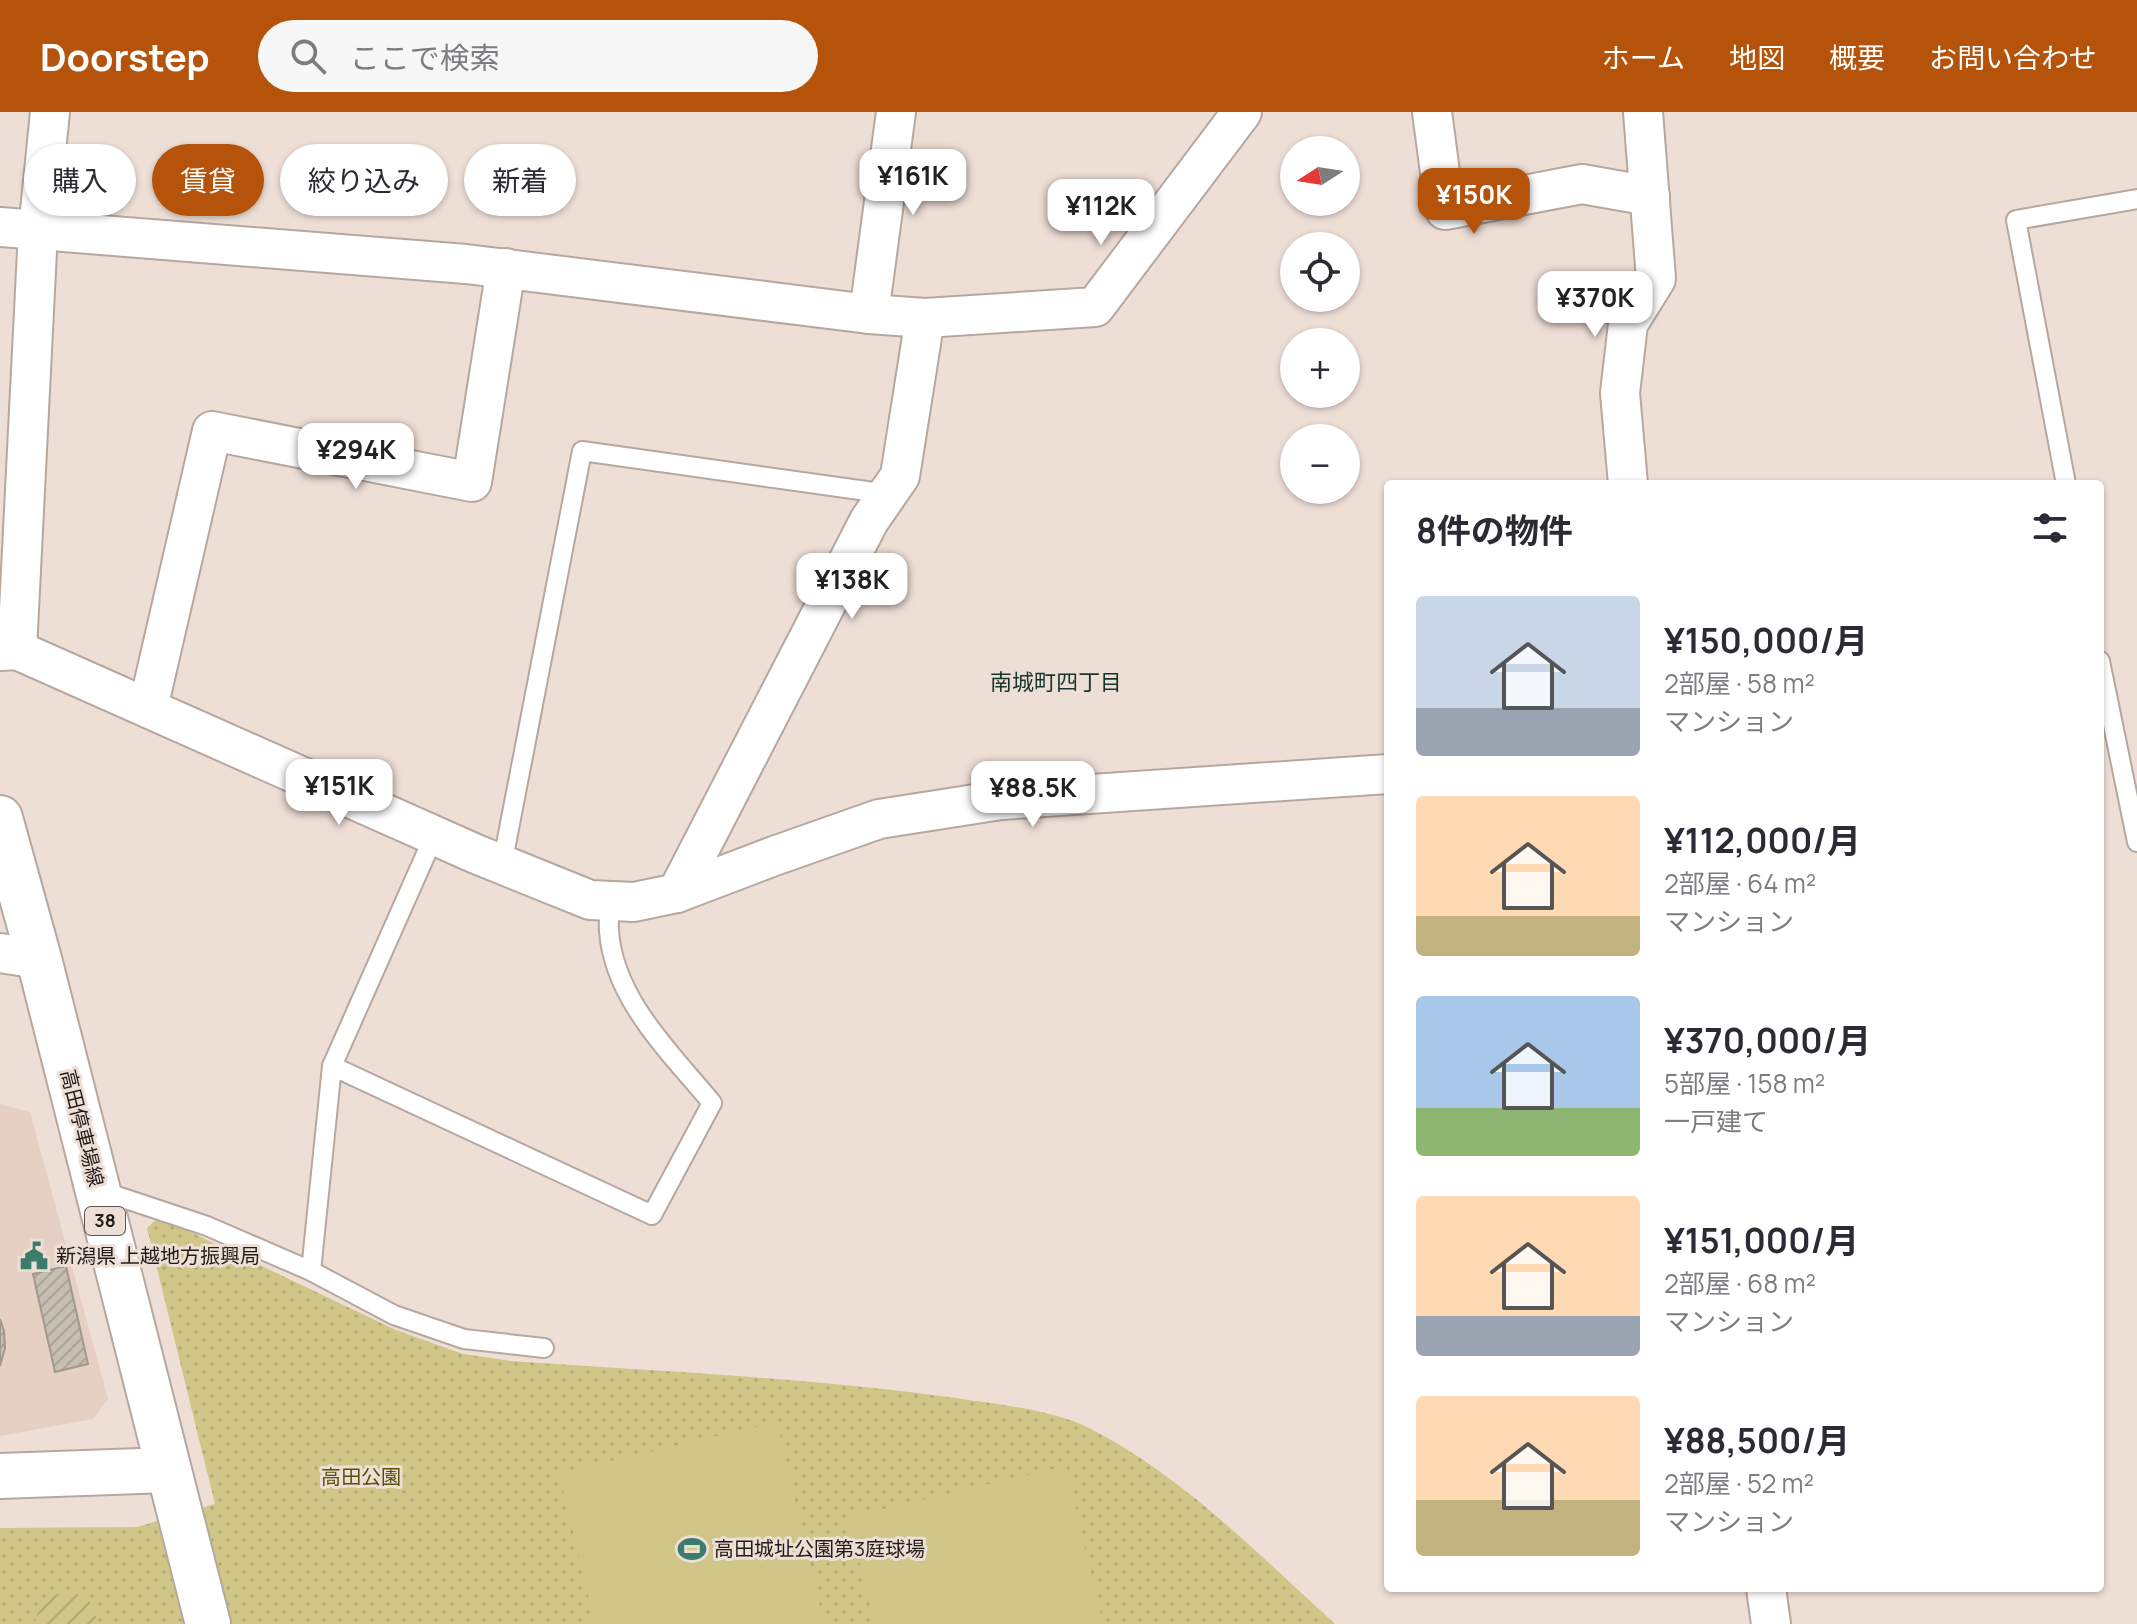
<!DOCTYPE html>
<html lang="ja">
<meta charset="utf-8">
<style>
:root{--surface:#fff;--page:#f7f7f7;--text:#2b2b33;--muted:#7c7c81;--accent:#b45309}
body{margin:0;font-family:Manrope,"Noto Sans JP",sans-serif;background:var(--page);color:var(--text);height:100vh;display:flex;flex-direction:column;font-size:30px;white-space:nowrap}
*{box-sizing:border-box;margin:0}
p{font-size:26px;color:var(--muted)}
.icon{flex:none;width:44px;height:44px;fill:none;stroke:currentColor;stroke-width:2;stroke-linecap:round;stroke-linejoin:round}
.map{position:relative;flex:1;overflow:hidden}
.sheet{position:absolute;left:1384px;top:368px;width:720px;height:1112px;display:flex;flex-direction:column;background:var(--surface);border-radius:8px;box-shadow:0 2px 6px #0004}
.sheet>*{flex:none}
.banner{position:absolute;left:24px;top:32px;width:760px;height:72px;display:flex;gap:16px}
.needle{width:52px;rotate:258deg}
.buttons{position:absolute;left:1280px;top:24px;display:grid;gap:16px}
.buttons a{display:grid;place-items:center;width:80px;height:80px;border-radius:50%;background:var(--surface);box-shadow:0 2px 6px #0004;font-size:40px}
.price{position:absolute;translate:-50% -68px;padding:0 18px;border-radius:16px;background:#fff;color:#222;font-size:26px;line-height:52px;filter:drop-shadow(0 2px 4px #0008)}
.price::after{content:'';position:absolute;left:50%;top:48px;width:24px;height:18px;margin-left:-12px;background:inherit;clip-path:polygon(0 0,100% 0,50% 100%)}
.price.current{background:var(--accent);color:#fff}
ul{padding:0;list-style:none}
li{display:flex;align-items:center;gap:24px;height:200px;padding:0 32px}
li span{display:grid;place-items:center;flex:none;width:224px;height:160px;border-radius:8px;color:#555}
li>.icon{margin-inline-start:auto}
span .icon{width:96px;height:96px;fill:#fffc;stroke-width:1}
li b{font-size:34px}
h2{display:flex;justify-content:space-between;align-items:center;height:96px;padding:0 32px;font-size:34px}
.pill{padding:0 28px;border-radius:36px;background:var(--surface);box-shadow:0 2px 6px #0004;font-size:28px;line-height:72px}
.pill.current{background:var(--accent);color:#fff}
header{display:flex;align-items:center;gap:48px;box-sizing:border-box;height:112px;padding:0 40px;background:var(--accent);color:#fff}
header strong{font-size:38px}
nav{display:flex;gap:44px;margin-inline-start:auto;font-size:28px}
.search{width:560px;height:72px;background:var(--page);display:flex;align-items:center;gap:20px;box-sizing:border-box;padding:0 28px;border-radius:44px;color:var(--muted);font-size:30px}
.map>svg:first-child{display:block}
.built{fill:#e6d0c4}
.grass{fill:url(#grass-dots)}
.garden{fill:url(#garden-furrows)}
.pitch{fill:#cfc687}
.building{fill:url(#building-hatch);stroke:#a2998d;stroke-width:2}
.lines{fill:none;stroke-linecap:round;stroke-linejoin:round}
.lane-casing{stroke:#b6a89f;stroke-width:22}
.street-casing{stroke:#b6a89f;stroke-width:42}
.secondary-casing{stroke:#b6a89f;stroke-width:48}
.primary-casing{stroke:#b6a89f;stroke-width:48}
.lane{stroke:#fff;stroke-width:18}
.street{stroke:#fff;stroke-width:38}
.secondary{stroke:#fff;stroke-width:44}
.primary{stroke:#fff;stroke-width:44}
.labels{text-anchor:middle;stroke-width:6;stroke-linejoin:round;paint-order:stroke}
.shield{fill:#eedfd6;stroke:#5e5651;stroke-width:2}
.shield-label{font-size:18px;font-weight:bold;fill:#201b18}
.street-label{font-size:20px;fill:#201b18;stroke:#eedfd6}
.poi-label{font-size:20px;fill:#201b18;stroke:#eedfd6;text-anchor:start}
.park-label{font-size:20px;fill:#585005;stroke:#eedfd6}
.neighbourhood-label{font-size:22px;fill:#15342d;stroke:#eedfd6}
</style>
<header>
<strong>Doorstep</strong>
<div class="search"><svg class="icon" aria-label="search" viewBox="0 0 24 24"><circle cx="10" cy="10" r="6"/><path d="M15 15l6 6"/></svg>ここで検索</div>
<nav><a>ホーム</a><a>地図</a><a>概要</a><a>お問い合わせ</a></nav>
</header>
<div class="map">
<svg width="2137" height="1512" viewBox="0 0 2137 1512">
<defs>
<pattern id="grass-dots" width="8" height="8" patternUnits="userSpaceOnUse" patternTransform="scale(2)"><rect width="8" height="8" fill="#cfc687"/><path d="M2 2h.1M6 6h.1" fill="none" stroke="#b1aa74" stroke-width="1.8" stroke-linecap="round"/></pattern>
<pattern id="garden-furrows" width="10" height="10" patternUnits="userSpaceOnUse" patternTransform="scale(2)"><rect width="10" height="10" fill="#cfc687"/><path d="M-1 1l2-2M0 10L10 0M9 11l2-2" fill="none" stroke="#b1aa74"/></pattern>
<pattern id="building-hatch" width="6" height="6" patternUnits="userSpaceOnUse" patternTransform="scale(2)"><rect width="6" height="6" fill="#c6beb1"/><path d="M-1 1l2-2M0 6l6-6M5 7l2-2" fill="none" stroke="#aaa398"/></pattern>
</defs>
<rect width="100%" height="100%" fill="#eedfd6"/>
<polygon class="built" points="0,992 30,1000 108,1287 93,1307 0,1324"/>
<path class="grass" d="M 159,1105 L 396,1218 L 463,1242 L 511,1249 C 654,1259 799,1265 941,1284 C 985,1291 1049,1296 1089,1316 C 1182,1363 1258,1442 1335,1512 L 0,1512 L 0,1416 L 137,1415 L 215,1392 L 147,1116 Z"/>
<path class="garden" d="M 69,1480 L 89,1488 L 99,1512 L 35,1512 C 38,1492 49,1482 69,1480 Z"/>
<g class="pitch">
<polygon points="777,1310 824,1512 595,1512 559,1361"/>
<polygon points="1066,1354 1103,1512 874,1512 849,1405"/>
</g>
<g class="building">
<polygon points="66,1154 88,1252 55,1260 33,1162"/>
<polygon points="0,1207 4,1219 5,1236 0,1254"/>
</g>
<g class="lines">
<defs>
<g id="lane">
<polyline points="2066,372 2016,108 2137,87"/>
<polyline points="2100,549 2137,730"/>
<polyline points="502,753 582,339 888,382"/>
<path d="M 332,954 L 652,1103 L 712,991 C 671,941 614,888 609,819 C 608,809 610,799 610,789"/>
<polyline points="102,1079 207,1114 311,1159 394,1203 464,1227 544,1236"/>
<polyline points="311,1159 332,954 434,724"/>
</g>
<g id="street">
<polyline points="1432,0 1445,98 1582,72 1650,84"/>
<polyline points="0,115 466,152 869,202 925,206 1095,195 1242,0"/>
<polyline points="869,202 896,0"/>
<polyline points="1628,372 1620,281 1628,212 1656,167 1643,0"/>
<polyline points="17,538 38,119 50,0"/>
<polyline points="0,539 17,538 476,742 590,788 634,790 677,781 774,744 879,707 1001,688 1388,662"/>
<polyline points="148,596 212,319 472,370 506,156"/>
<polyline points="677,781 869,409 900,364 925,206"/>
<polyline points="0,841 39,847"/>
<polyline points="1766,1476 1771,1512"/>
</g>
<polyline id="secondary" points="0,1364 168,1358"/>
<polyline id="primary" points="0,706 39,847 208,1512"/>
</defs>
<use href="#lane" class="lane-casing"/>
<use href="#street" class="street-casing"/>
<use href="#secondary" class="secondary-casing"/>
<use href="#primary" class="primary-casing"/>
<use href="#lane" class="lane"/>
<use href="#street" class="street"/>
<use href="#secondary" class="secondary"/>
<use href="#primary" class="primary"/>
</g>
<defs>
<symbol id="civic-bare" viewBox="-9 -9 18 18"><path d="M-.6-6.5H3V-4.5H.6V-3L4-1V1h2V6H-6V1h2V-1L-.6-3ZM-1.2 2.5V6h2.4V2.5Z" fill="#3b7c6c" stroke="#eedfd6" stroke-width="2.5" paint-order="stroke"/></symbol>
<symbol id="stadium-bare" viewBox="-9 -9 18 18"><path d="M0-5a6.5 5 0 1 0 0 10a6.5 5 0 1 0 0-10ZM-3.5-1.8h7v3.6h-7Z" fill="#3b7c6c" stroke="#eedfd6" stroke-width="2.5" paint-order="stroke"/></symbol>
</defs>
<g fill-rule="evenodd">
<use href="#civic-bare" x="14" y="1124" width="40" height="40"/>
<use href="#stadium-bare" x="672" y="1417" width="40" height="40"/>
</g>
<g class="labels">
<rect class="shield" x="85" y="1095" width="40" height="28" rx="6"/>
<g class="shield-label">
<text x="105" y="1115">38</text>
</g>
<g class="street-label">
<text transform="translate(82 1016) rotate(76)" y="7">高田停車場線</text>
</g>
<g class="poi-label">
<text x="56" y="1151">新潟県 上越地方振興局</text>
<text x="714" y="1444">高田城址公園第3庭球場</text>
</g>
<g class="park-label">
<text x="361" y="1372">高田公園</text>
</g>
<g class="neighbourhood-label">
<text x="1056" y="578">南城町四丁目</text>
</g>
</g>
</svg>
<div class="buttons">
<a><svg class="needle" viewBox="-14 -14 28 28"><path d="M0-13l5 13h-10z" fill="#e53935"/><path d="M0 13l5-13h-10z" fill="#7c7c81"/></svg></a>
<a><svg class="icon" aria-label="locate" viewBox="0 0 24 24"><circle cx="12" cy="12" r="6"/><path d="M12 2v4M12 18v4M2 12h4M18 12h4"/></svg></a>
<a>+</a>
<a>−</a>
</div>
<b class="price" style="left:913px;top:105px">¥161K</b>
<b class="price current" style="left:1474px;top:124px">¥150K</b>
<b class="price" style="left:1101px;top:135px">¥112K</b>
<b class="price" style="left:1595px;top:227px">¥370K</b>
<b class="price" style="left:356px;top:379px">¥294K</b>
<b class="price" style="left:852px;top:509px">¥138K</b>
<b class="price" style="left:339px;top:715px">¥151K</b>
<b class="price" style="left:1033px;top:717px">¥88.5K</b>
<div class="banner">
<a class="pill">購入</a>
<a class="pill current">賃貸</a>
<a class="pill">絞り込み</a>
<a class="pill">新着</a>
</div>
<section class="sheet">
<h2>8件の物件<svg class="icon" aria-label="filters" viewBox="0 0 24 24"><path d="M4 7h16M4 17h16"/><circle cx="9" cy="7" r="2"/><circle cx="15" cy="17" r="2"/></svg></h2>
<ul>
<li><span style="background:linear-gradient(#c9d6e8 70%,#9aa5b1 0)"><svg class="icon" aria-label="home" viewBox="0 0 24 24"><path d="M3 11l9-7 9 7M6 9v11h12V9"/></svg></span><div><b>¥150,000/月</b><p>2部屋 · 58 m²</p><p>マンション</p></div></li>
<li><span style="background:linear-gradient(#ffd9b3 75%,#c2b280 0)"><svg class="icon" aria-label="home" viewBox="0 0 24 24"><path d="M3 11l9-7 9 7M6 9v11h12V9"/></svg></span><div><b>¥112,000/月</b><p>2部屋 · 64 m²</p><p>マンション</p></div></li>
<li><span style="background:linear-gradient(#a9c7e8 70%,#8fb573 0)"><svg class="icon" aria-label="home" viewBox="0 0 24 24"><path d="M3 11l9-7 9 7M6 9v11h12V9"/></svg></span><div><b>¥370,000/月</b><p>5部屋 · 158 m²</p><p>一戸建て</p></div></li>
<li><span style="background:linear-gradient(#ffd9b3 75%,#9aa5b1 0)"><svg class="icon" aria-label="home" viewBox="0 0 24 24"><path d="M3 11l9-7 9 7M6 9v11h12V9"/></svg></span><div><b>¥151,000/月</b><p>2部屋 · 68 m²</p><p>マンション</p></div></li>
<li><span style="background:linear-gradient(#ffd9b3 65%,#c2b280 0)"><svg class="icon" aria-label="home" viewBox="0 0 24 24"><path d="M3 11l9-7 9 7M6 9v11h12V9"/></svg></span><div><b>¥88,500/月</b><p>2部屋 · 52 m²</p><p>マンション</p></div></li>
</ul>
</section>
</div>
